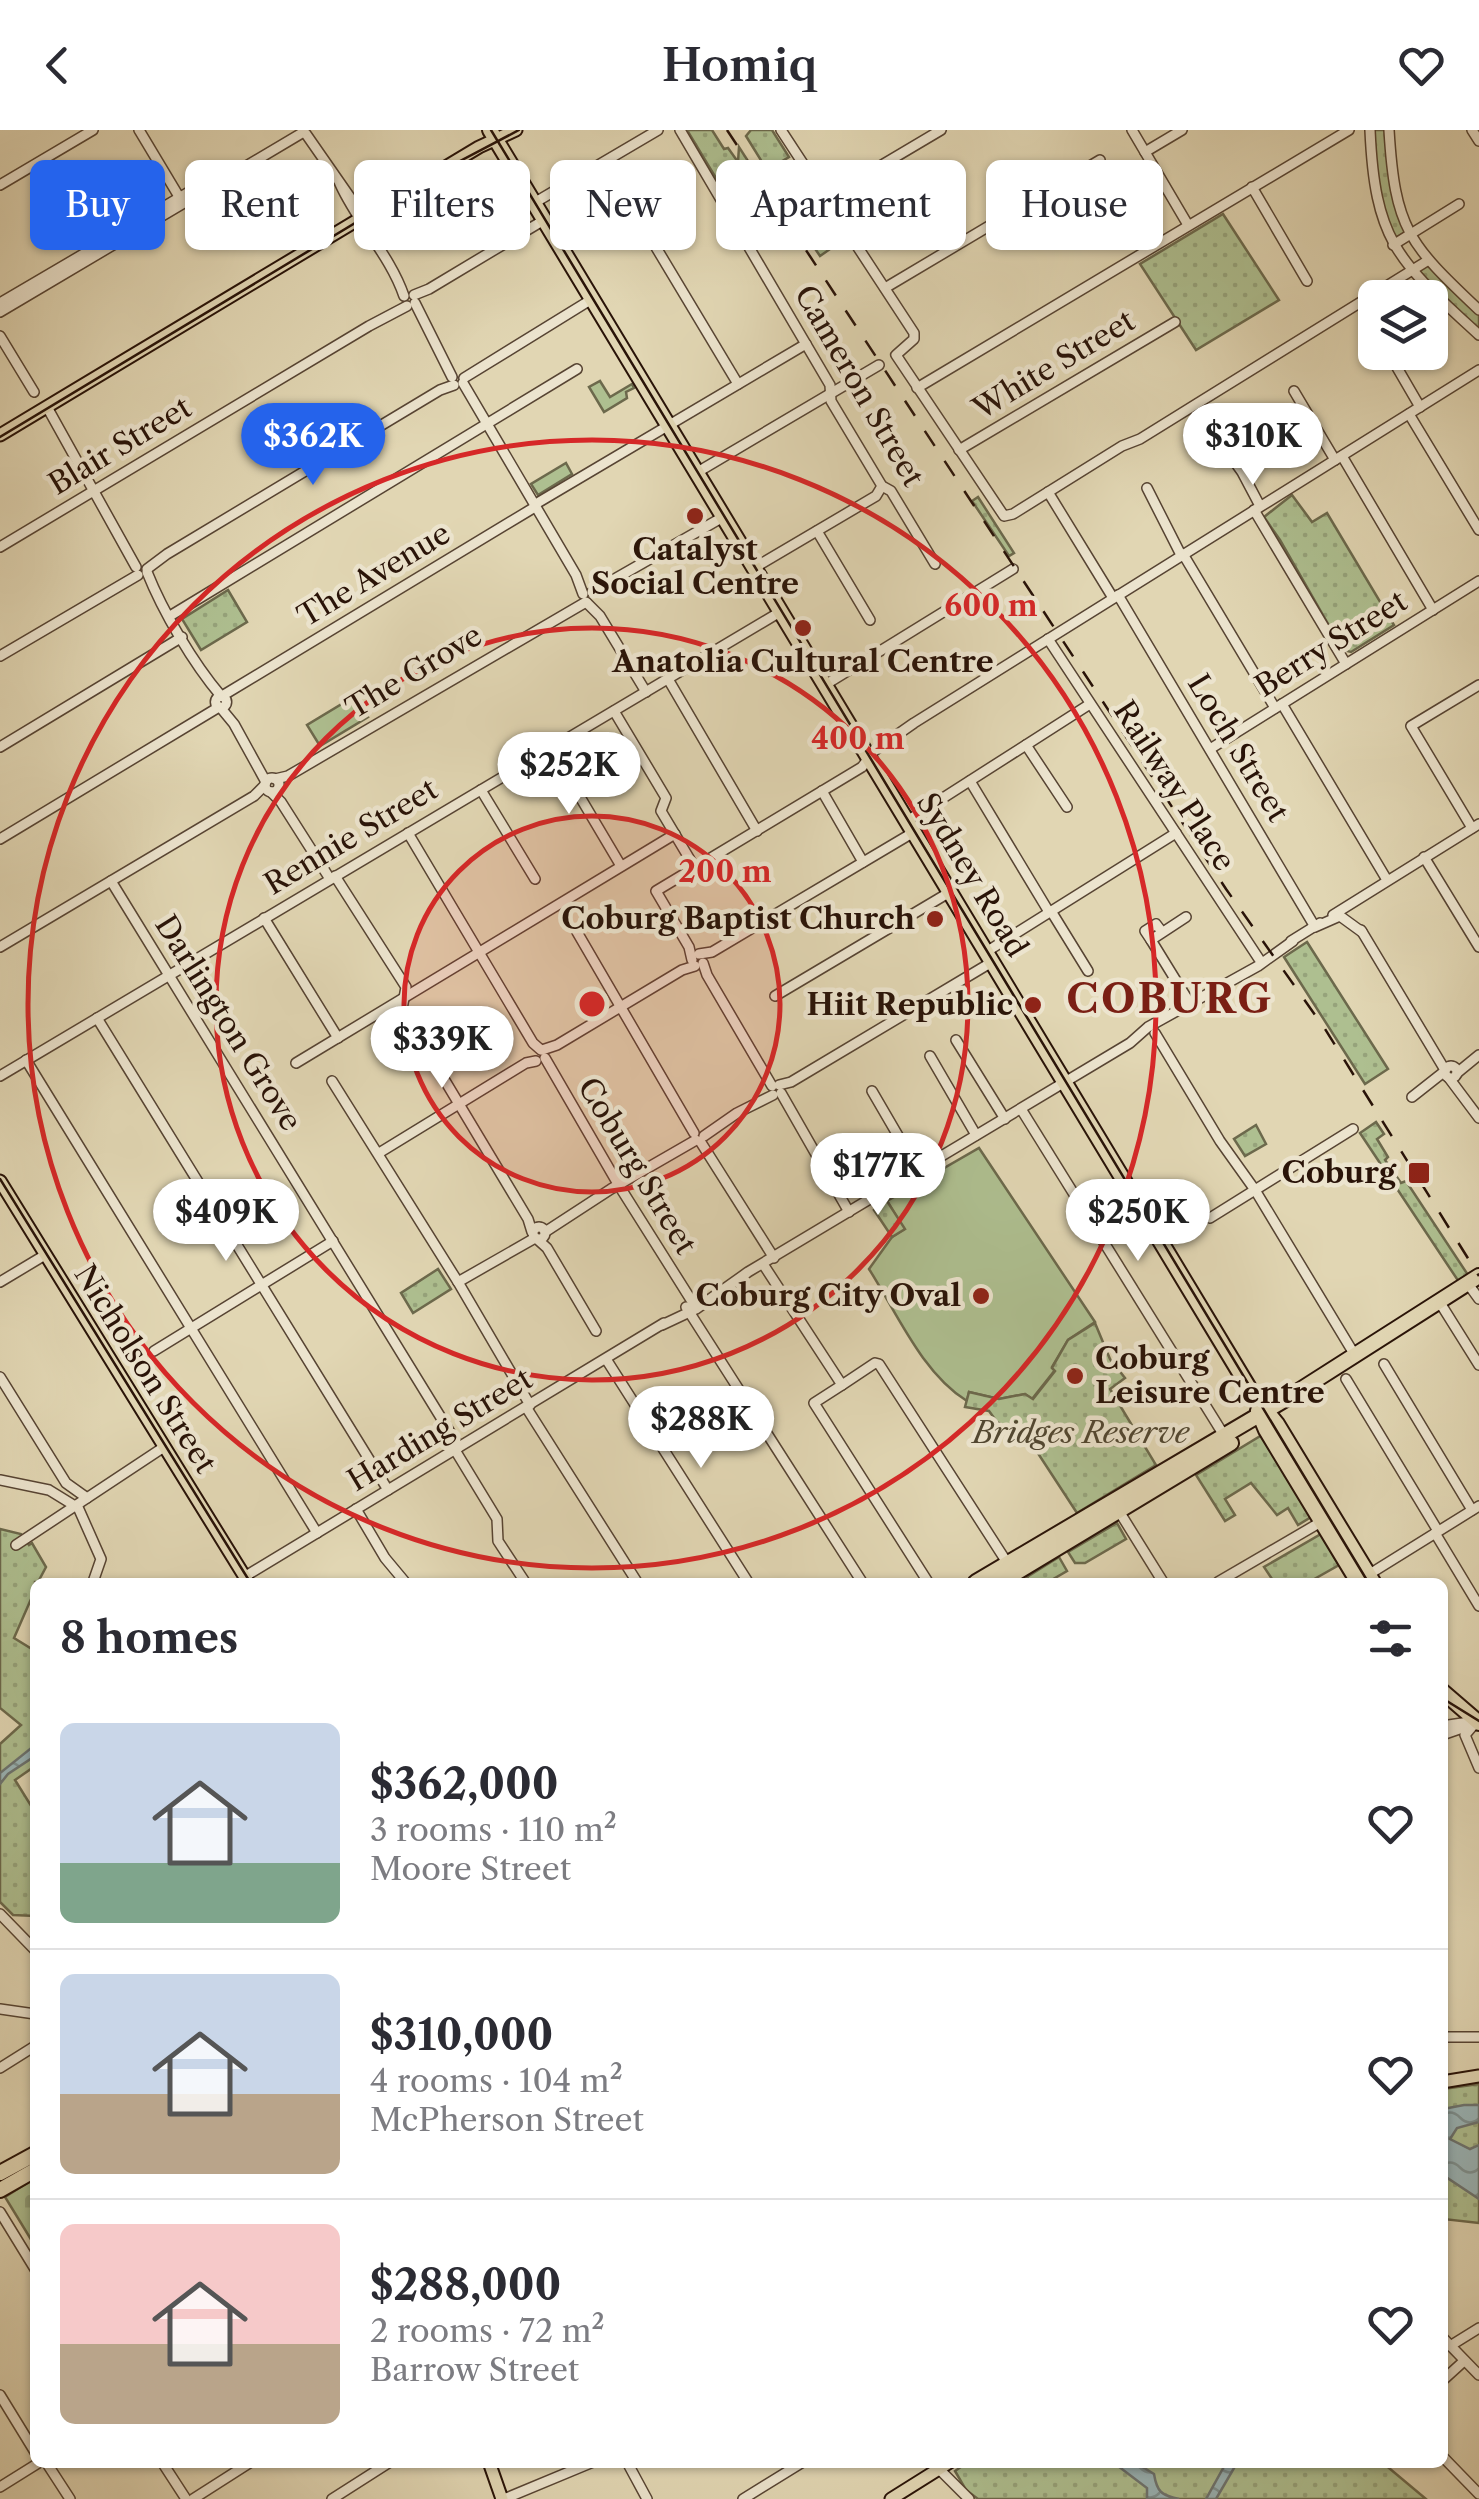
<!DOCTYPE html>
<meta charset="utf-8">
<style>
:root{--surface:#fff;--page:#f2f2f3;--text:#2b2b33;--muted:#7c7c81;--line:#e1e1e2;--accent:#2563eb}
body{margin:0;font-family:"Libre Caslon Text",serif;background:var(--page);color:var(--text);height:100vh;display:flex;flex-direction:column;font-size:38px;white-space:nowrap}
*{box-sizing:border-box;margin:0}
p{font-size:32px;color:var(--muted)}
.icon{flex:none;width:55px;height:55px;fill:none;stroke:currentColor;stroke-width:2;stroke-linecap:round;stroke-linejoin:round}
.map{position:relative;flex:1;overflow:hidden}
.side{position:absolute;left:30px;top:1448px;width:1418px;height:890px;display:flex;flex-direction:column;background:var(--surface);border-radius:15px;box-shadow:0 2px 8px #0004}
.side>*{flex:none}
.banner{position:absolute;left:30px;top:30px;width:1420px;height:90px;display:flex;gap:20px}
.controls{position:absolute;left:1358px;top:150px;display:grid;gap:20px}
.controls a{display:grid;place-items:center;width:90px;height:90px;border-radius:15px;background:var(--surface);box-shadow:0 2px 8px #0004;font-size:50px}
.price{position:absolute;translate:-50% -85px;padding:0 22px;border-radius:35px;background:#fff;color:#222;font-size:32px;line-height:65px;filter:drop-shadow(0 2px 5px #0008)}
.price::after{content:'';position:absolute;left:50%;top:60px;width:30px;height:22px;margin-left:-15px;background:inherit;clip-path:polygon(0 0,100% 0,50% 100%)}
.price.current{background:var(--accent);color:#fff}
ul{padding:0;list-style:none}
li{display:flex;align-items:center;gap:30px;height:250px;padding:0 30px}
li+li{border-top:2px solid var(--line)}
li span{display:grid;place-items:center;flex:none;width:280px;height:200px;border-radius:15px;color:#555}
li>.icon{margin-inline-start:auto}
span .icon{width:120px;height:120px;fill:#fffc;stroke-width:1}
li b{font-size:42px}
h2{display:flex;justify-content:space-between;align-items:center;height:120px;padding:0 30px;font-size:42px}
.pill{padding:0 35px;border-radius:15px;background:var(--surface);box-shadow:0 2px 8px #0004;font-size:35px;line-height:90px}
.pill.current{background:var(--accent);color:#fff}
header{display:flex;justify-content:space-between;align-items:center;height:130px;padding:0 30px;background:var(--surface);font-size:45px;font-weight:600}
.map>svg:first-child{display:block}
.grass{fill:#aebf90;stroke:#6c694c;stroke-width:2.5}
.cemetery{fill:url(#cemetery-stones);stroke:#6c694c;stroke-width:2.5}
.park{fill:url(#park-dots);stroke:#6c694c;stroke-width:2.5}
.water{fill:url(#water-waves);stroke:#6d7572;stroke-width:2.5}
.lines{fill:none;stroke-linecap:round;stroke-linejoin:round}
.minor-casing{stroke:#574433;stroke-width:12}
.major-casing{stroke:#291308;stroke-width:15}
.highway-casing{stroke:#291308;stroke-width:18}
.minor{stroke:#ece4ce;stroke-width:9}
.major{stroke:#e1d6b3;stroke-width:11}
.highway{stroke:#e1d6b3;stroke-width:14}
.tram{stroke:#291308;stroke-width:2.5}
.rail{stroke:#291308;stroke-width:2.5;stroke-dasharray:18 18;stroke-linecap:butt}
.ring{fill:none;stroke:#d62828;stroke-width:5}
.poi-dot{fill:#8f2418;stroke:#ece4ce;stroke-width:4}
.labels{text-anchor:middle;stroke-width:9;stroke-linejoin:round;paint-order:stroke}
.street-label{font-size:30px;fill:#291308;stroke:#ece4ce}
.poi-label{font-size:30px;font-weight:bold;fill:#291308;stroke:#ece4ce;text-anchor:end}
.park-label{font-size:30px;font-style:italic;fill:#514731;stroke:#ece4ce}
.district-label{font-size:40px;font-weight:bold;letter-spacing:2.5px;fill:#7a1f14;stroke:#ece4ce}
.centre{fill:#d62828;stroke:#ece4ce;stroke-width:5}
.ring-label{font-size:30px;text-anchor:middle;font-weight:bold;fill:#d62828;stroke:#ece4ce;stroke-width:9;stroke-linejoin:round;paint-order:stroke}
</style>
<header><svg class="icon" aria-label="back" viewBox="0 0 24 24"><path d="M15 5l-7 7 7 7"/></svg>Homiq<svg class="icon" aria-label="heart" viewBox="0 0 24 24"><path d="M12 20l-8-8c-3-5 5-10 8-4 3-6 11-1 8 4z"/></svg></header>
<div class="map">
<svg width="1479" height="2369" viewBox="0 0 1479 2369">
<defs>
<pattern id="cemetery-stones" width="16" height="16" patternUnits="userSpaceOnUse" patternTransform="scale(2.5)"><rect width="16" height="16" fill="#aebf90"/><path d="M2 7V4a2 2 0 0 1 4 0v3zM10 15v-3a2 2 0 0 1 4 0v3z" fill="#96a37b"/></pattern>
<pattern id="park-dots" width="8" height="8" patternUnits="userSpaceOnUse" patternTransform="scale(2.5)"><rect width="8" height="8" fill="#aebf90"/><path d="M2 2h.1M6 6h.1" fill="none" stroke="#96a37b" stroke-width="1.8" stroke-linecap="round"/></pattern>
<pattern id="water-waves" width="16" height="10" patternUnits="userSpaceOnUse" patternTransform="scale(2.5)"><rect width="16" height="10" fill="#9ab6b9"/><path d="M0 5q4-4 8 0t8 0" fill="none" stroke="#7e9394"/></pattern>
</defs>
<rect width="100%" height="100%" fill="#e1d6b3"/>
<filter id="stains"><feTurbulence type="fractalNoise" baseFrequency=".002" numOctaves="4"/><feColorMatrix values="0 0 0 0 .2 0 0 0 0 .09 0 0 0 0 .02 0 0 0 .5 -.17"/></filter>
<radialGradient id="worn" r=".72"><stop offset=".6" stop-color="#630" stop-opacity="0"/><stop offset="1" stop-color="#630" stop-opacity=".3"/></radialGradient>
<g class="grass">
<polygon points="600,251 610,267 632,254 634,258 626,262 627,268 604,282 589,257"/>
<polygon points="566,333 572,344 538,365 531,354"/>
<polygon points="355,566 368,587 320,616 307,595"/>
<path d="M 979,1018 L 1095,1192 L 1068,1210 L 1052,1237 L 1055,1240 L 1032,1269 L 1025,1264 L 999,1269 L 969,1262 L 967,1271 C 922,1243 897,1183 869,1139 L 892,1107 L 904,1099 L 887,1071 Z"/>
</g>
<polygon class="cemetery" points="35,2048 35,2116 5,2067"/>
<g class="park">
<polygon points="687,0 712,0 724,19 728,18 738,32 739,17 775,73 769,79 782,100 760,114 740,81 734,78"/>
<polygon points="751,0 772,0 789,27 767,40 746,6"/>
<polygon points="1373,0 1386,0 1405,102 1394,109 1377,62"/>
<polygon points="819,73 843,110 820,126 795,89"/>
<polygon points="1223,84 1279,170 1196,220 1140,134"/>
<polygon points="1427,135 1479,183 1479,202 1416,142"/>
<polygon points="1292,365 1312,392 1327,383 1394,495 1351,522 1343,520 1280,410 1264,387"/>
<polygon points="978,367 1014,423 1009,426 972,371"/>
<polygon points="228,460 247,492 201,520 182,489"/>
<polygon points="1307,812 1388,939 1365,954 1284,827"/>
<polygon points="1376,992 1384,1004 1377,1009 1388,1027 1385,1030 1401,1053 1406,1051 1468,1145 1459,1152 1360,1003"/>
<polygon points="1256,995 1266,1014 1245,1026 1234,1009"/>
<polygon points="887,1071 905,1099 892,1107 874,1080"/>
<polygon points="438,1139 451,1159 413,1183 401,1163"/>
<polygon points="1095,1193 1110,1229 1125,1248 1110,1259 1156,1335 1077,1383 1028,1308 997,1292 989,1281 965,1277 969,1262 999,1269 1025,1264 1033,1269 1055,1241 1052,1238 1068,1210"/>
<polygon points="1262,1305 1311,1387 1298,1395 1288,1378 1277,1385 1251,1353 1225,1369 1235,1385 1225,1391 1196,1345"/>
<polygon points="1117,1393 1126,1409 1085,1433 1075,1433 1068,1422"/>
<polygon points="0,1399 21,1404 29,1415 32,1413 46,1437 38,1452 35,1452 35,1460 14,1508 35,1521 35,1636 15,1650 35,1682 35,1786 13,1785 0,1772 0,1614 21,1595 0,1578"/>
<polygon points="1321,1404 1339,1435 1309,1452 1274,1452 1264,1437"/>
<polygon points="1059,1427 1067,1441 1048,1452 1030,1452 1027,1447"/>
<polygon points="1479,1954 1479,2093 1443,2089 1443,1959"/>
<polygon points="968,2332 1383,2333 1426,2369 978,2369 966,2360 955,2341"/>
</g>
<g class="water">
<polygon points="35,1615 35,1626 8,1644 0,1654 0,1643"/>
<polygon points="1464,1975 1479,1975 1479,1992 1457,1998 1450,2009 1470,2019 1479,2015 1479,2069 1443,2045 1443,1979"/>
<path d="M 1114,2333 L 1136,2333 L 1154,2344 C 1157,2362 1161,2365 1179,2369 L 1147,2369 L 1147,2358 Z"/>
<polygon points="1226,2333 1237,2333 1216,2369 1206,2369"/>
</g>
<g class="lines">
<defs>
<g id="minor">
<polyline points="139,0 181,70"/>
<polyline points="680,0 830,255 831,271 882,356 891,361 935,434"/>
<polyline points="781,0 914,203 914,209 896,225 1004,386 1013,384 1122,316 1140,309 1427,131"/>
<polyline points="1132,0 1188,95"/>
<path d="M 1370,0 C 1375,114 1399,131 1479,205"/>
<path d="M 1389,0 C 1395,99 1408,113 1479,180"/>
<polyline points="1472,0 1479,11"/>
<polyline points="306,4 354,73 368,84"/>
<polyline points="1145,22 1182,0"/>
<path d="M 340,54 C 358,94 390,125 404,166"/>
<polyline points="0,55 93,0"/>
<polyline points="1252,57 1307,151"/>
<polyline points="828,67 941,0"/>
<polyline points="534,73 658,0"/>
<polyline points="633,79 738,254"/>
<polyline points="1393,115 1459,74"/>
<polyline points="885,158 1100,30"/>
<polyline points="414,165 429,159 544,90"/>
<polyline points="0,173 218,45"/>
<polyline points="415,173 452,247"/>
<polyline points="0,182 302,3"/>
<polyline points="0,206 34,262"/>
<polyline points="1388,222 1420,277"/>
<polyline points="464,248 592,169"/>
<polyline points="463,253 576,445 583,464"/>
<polyline points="917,258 1349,0"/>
<polyline points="1294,261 1335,330"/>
<polyline points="47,277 136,437"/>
<polyline points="1409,284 1479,400"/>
<polyline points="1222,314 1242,342 1260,376"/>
<polyline points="959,320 1175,192"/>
<polyline points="1342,326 1433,480"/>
<polyline points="696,343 879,235"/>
<polyline points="1147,358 1181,425"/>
<polyline points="1048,362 1113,468"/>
<polyline points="539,372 806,214"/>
<polyline points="1254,380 1346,534"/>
<polyline points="817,401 870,490"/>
<polyline points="0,417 369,196 407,176"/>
<polyline points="1183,424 1275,578"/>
<polyline points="754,438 876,366 882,356"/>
<polyline points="147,439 167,424 440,260 454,255"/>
<path d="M 147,442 C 163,482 193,533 221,566"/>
<polyline points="592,462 723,387"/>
<polyline points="1118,465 1315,797 1340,786 1362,802"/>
<polyline points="587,473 600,486 646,562"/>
<polyline points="170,486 577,239"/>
<polyline points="1048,509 1259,829"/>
<polyline points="0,526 138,445"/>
<polyline points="668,549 757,701"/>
<polyline points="825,555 1013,439"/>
<polyline points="222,566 535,377"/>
<circle cx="221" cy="572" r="5.5"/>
<polyline points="1282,574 1387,750"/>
<polyline points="220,577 234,594 266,652"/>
<polyline points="614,581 666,668 661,681 695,738"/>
<polyline points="1026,615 1067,677"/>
<polyline points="0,617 182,507"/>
<polyline points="551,618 621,736"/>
<polyline points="1210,619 1479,451"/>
<circle cx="272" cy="655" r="7"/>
<polyline points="275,649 288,646 586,472"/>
<polyline points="970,651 1049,782"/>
<polyline points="481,660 535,749"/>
<polyline points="822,661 863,732"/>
<polyline points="271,662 281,672 330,749"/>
<polyline points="907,691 1090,574"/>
<polyline points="1472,698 1411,596 1479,555"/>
<polyline points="408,703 533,913 541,920"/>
<polyline points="0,709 219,577"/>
<polyline points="1424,727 1479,817"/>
<polyline points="335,746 406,857 402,879 528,1089 532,1102"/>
<polyline points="111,751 459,1317"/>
<polyline points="1051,781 1088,841"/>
<polyline points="1333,785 1479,694"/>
<polyline points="1186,787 1151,810 1191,875"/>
<polyline points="264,788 338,908"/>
<polyline points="1361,800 1445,940"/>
<polyline points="577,802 694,1003"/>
<polyline points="1151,810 1145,801 1156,794 1162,802"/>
<polyline points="1291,811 1320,793"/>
<polyline points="0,817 254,666 265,655"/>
<polyline points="986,822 1176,703"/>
<polyline points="699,824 712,822 914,702"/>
<polyline points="692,830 689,817 656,761 862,637 874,621 914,593 1479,240"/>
<polyline points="703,833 707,845 772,956"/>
<polyline points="775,866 950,762"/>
<polyline points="97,888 388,1360"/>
<polyline points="1155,903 1220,1011 1255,1060 1356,1227"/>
<polyline points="956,910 1005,989"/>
<polyline points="542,920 557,915 682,840 695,836"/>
<polyline points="930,926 976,1005"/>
<polyline points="545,928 618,1054 693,1173"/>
<polyline points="26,930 317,1403"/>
<polyline points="296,933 675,704"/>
<circle cx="1451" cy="942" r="6"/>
<polyline points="1457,943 1479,925"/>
<polyline points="0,946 780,482"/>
<polyline points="1449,948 1479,988"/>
<polyline points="332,951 458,1152 530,1275"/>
<polyline points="779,955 791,952 992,832"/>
<polyline points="872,961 918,1040"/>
<polyline points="781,963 849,1082"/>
<polyline points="1412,967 1445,941"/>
<polyline points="1021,979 1225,1307"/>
<polyline points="704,1006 737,983 773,965"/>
<polyline points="700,1011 774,1128"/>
<polyline points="379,1023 526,933 536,931"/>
<polyline points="1210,1088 1353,999"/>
<circle cx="539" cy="1103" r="6"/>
<polyline points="545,1102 611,1059 696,1010"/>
<polyline points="537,1109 547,1118 596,1201"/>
<polyline points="763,1134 842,1255 814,1273 928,1452"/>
<polyline points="0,1152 45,1125"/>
<polyline points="458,1152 535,1108"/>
<polyline points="1471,1158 1479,1169"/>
<polyline points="1442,1176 1479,1235"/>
<polyline points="686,1177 862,1452"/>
<polyline points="662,1195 696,1179 748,1142 1130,913 1148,897 1258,836 1293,811"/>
<polyline points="154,1221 333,1111"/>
<polyline points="606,1229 748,1452"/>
<polyline points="1384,1234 1472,1380"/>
<polyline points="0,1247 66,1353 87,1368"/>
<polyline points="1346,1249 1438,1401"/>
<polyline points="842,1255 875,1233 879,1234 1008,1434"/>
<polyline points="526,1277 637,1452"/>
<polyline points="455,1320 497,1389 498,1411 525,1452"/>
<polyline points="0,1350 49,1360 75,1376"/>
<polyline points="77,1375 101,1429 93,1452"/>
<polyline points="1117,1378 1163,1452"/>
<polyline points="356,1379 385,1428 405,1452"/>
<polyline points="1435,1403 1479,1476"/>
<polyline points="16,1415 164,1317"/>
<polyline points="1368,1445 1479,1376"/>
<polyline points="244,1447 664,1193"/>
<polyline points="1218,1452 1326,1389"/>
<polyline points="1476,1592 1465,1605 1479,1638"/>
<polyline points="1442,1596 1469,1592"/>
<polyline points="1442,1605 1468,1596"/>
<polyline points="0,1784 35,1820"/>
<polyline points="0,1879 35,1884"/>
<polyline points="1442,1907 1479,1907"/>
<polyline points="0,1938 35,1916"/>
<polyline points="0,2082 35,2139"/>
<polyline points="1442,2207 1479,2245"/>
<polyline points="1450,2216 1479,2198"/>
<polyline points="1442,2251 1464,2231"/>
<polyline points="0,2265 35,2322"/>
<polyline points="1442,2326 1479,2364"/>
<polyline points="46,2332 70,2369"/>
<polyline points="162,2332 186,2369"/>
<polyline points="627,2332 647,2369"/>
<polyline points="939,2339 969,2369"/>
<polyline points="0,2357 40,2332"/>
<polyline points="193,2369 251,2332"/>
<polyline points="332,2369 390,2332"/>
<polyline points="504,2369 593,2332"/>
<polyline points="743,2369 803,2332"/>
</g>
<g id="major">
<polyline points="0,305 479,17 516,0"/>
<polyline points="0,1051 248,1452"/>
<polyline points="1442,1952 1479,1946"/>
<polyline points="489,2332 502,2369"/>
<polyline points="891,2369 950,2332"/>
</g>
<g id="highway">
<polyline points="490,0 1252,1263 1277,1294 1373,1452"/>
<polyline points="1258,1281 1266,1300 1358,1452"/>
<polyline points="976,1452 1286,1269 1479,1146"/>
<polyline points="1001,1452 1231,1313"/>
<polyline points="1442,1561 1479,1593"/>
<polyline points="0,2043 35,2024"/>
<polyline points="0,2060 35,2040"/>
</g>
</defs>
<use href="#minor" class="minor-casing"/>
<use href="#major" class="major-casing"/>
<use href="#highway" class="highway-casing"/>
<use href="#minor" class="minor"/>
<use href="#major" class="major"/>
<use href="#highway" class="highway"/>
<g class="tram">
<polyline points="491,0 1368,1452"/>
<polyline points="0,307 443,40 519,0"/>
<polyline points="0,1049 250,1452"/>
<polyline points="1442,1568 1479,1591"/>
</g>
<polyline class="rail" points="727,0 1226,759 1325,899 1479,1146"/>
</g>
<circle cx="592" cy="874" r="188" fill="#d62828" fill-opacity=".12"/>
<g class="ring">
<circle cx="592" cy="874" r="188"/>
<circle cx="592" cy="874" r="376"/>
<circle cx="592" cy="874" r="564"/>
</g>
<g class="poi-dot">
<circle cx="695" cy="386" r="10"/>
<circle cx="803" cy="498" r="10"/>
<circle cx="935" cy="789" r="10"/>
<circle cx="1033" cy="875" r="10"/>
<rect x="1407" y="1031" width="24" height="24" rx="5"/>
<circle cx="981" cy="1166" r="10"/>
<circle cx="1075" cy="1246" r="10"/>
</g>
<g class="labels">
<g class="street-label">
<text transform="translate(1054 235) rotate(-31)" y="10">White Street</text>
<text transform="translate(859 256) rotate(60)" y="10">Cameron Street</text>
<text transform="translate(120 316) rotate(-31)" y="10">Blair Street</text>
<text transform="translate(374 445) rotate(-31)" y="10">The Avenue</text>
<text transform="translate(1331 514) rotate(-32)" y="10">Berry Street</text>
<text transform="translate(414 542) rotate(-31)" y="10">The Grove</text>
<text transform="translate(1238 618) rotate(59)" y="10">Loch Street</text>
<text transform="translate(1174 656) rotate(57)" y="10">Railway Place</text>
<text transform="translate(351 707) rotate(-31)" y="10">Rennie Street</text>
<text transform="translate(972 745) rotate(59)" y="10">Sydney Road</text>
<text transform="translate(228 893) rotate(58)" y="10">Darlington Grove</text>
<text transform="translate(637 1036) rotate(59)" y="10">Coburg Street</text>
<text transform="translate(145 1239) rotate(58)" y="10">Nicholson Street</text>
<text transform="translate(440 1300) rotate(-31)" y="10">Harding Street</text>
</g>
<g class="poi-label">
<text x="695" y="430" text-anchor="middle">Catalyst<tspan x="695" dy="34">Social Centre</tspan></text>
<text x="803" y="542" text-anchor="middle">Anatolia Cultural Centre</text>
<text x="915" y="799">Coburg Baptist Church</text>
<text x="1013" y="885">Hiit Republic</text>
<text x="1396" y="1053">Coburg</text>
<text x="961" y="1176">Coburg City Oval</text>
<text x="1095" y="1239" text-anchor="start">Coburg<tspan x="1095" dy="34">Leisure Centre</tspan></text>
</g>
<g class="park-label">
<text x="1081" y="1313">Bridges Reserve</text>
</g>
<g class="district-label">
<text x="1170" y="883">COBURG</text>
</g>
</g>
<circle cx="592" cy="874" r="15" class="centre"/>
<g class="ring-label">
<text x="991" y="486">600 m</text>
<text x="858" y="619">400 m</text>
<text x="725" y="752">200 m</text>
</g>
<rect width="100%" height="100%" filter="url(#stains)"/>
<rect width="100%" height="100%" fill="url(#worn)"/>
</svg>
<div class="controls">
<a><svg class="icon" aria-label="layers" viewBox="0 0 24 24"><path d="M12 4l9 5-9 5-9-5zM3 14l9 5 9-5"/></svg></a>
</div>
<b class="price current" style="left:313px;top:358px">$362K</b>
<b class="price" style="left:1253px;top:358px">$310K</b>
<b class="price" style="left:569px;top:687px">$252K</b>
<b class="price" style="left:442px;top:961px">$339K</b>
<b class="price" style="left:878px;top:1088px">$177K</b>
<b class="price" style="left:226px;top:1134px">$409K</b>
<b class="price" style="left:1138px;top:1134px">$250K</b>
<b class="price" style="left:701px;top:1341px">$288K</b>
<div class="banner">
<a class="pill current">Buy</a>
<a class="pill">Rent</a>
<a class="pill">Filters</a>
<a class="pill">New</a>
<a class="pill">Apartment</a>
<a class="pill">House</a>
</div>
<section class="side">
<h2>8 homes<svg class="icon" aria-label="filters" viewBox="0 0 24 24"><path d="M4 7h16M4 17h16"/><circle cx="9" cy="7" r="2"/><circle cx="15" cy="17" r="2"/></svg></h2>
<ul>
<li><span style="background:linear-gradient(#c9d6e8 70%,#7fa58c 0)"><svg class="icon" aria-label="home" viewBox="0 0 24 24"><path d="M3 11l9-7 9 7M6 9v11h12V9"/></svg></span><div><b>$362,000</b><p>3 rooms · 110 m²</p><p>Moore Street</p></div><svg class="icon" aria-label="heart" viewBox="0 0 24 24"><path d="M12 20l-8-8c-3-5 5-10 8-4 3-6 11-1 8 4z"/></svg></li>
<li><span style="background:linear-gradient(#c9d6e8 60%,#b9a48a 0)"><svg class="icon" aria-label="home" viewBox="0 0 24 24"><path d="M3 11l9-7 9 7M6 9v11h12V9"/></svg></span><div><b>$310,000</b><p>4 rooms · 104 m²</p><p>McPherson Street</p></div><svg class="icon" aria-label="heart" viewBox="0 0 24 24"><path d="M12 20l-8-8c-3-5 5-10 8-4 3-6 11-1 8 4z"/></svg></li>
<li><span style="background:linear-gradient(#f6c9c9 60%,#b9a48a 0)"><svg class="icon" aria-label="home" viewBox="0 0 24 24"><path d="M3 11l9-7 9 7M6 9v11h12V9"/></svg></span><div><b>$288,000</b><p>2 rooms · 72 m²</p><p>Barrow Street</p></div><svg class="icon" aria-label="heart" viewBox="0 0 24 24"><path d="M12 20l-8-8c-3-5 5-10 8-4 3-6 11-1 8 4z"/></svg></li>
</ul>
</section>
</div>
